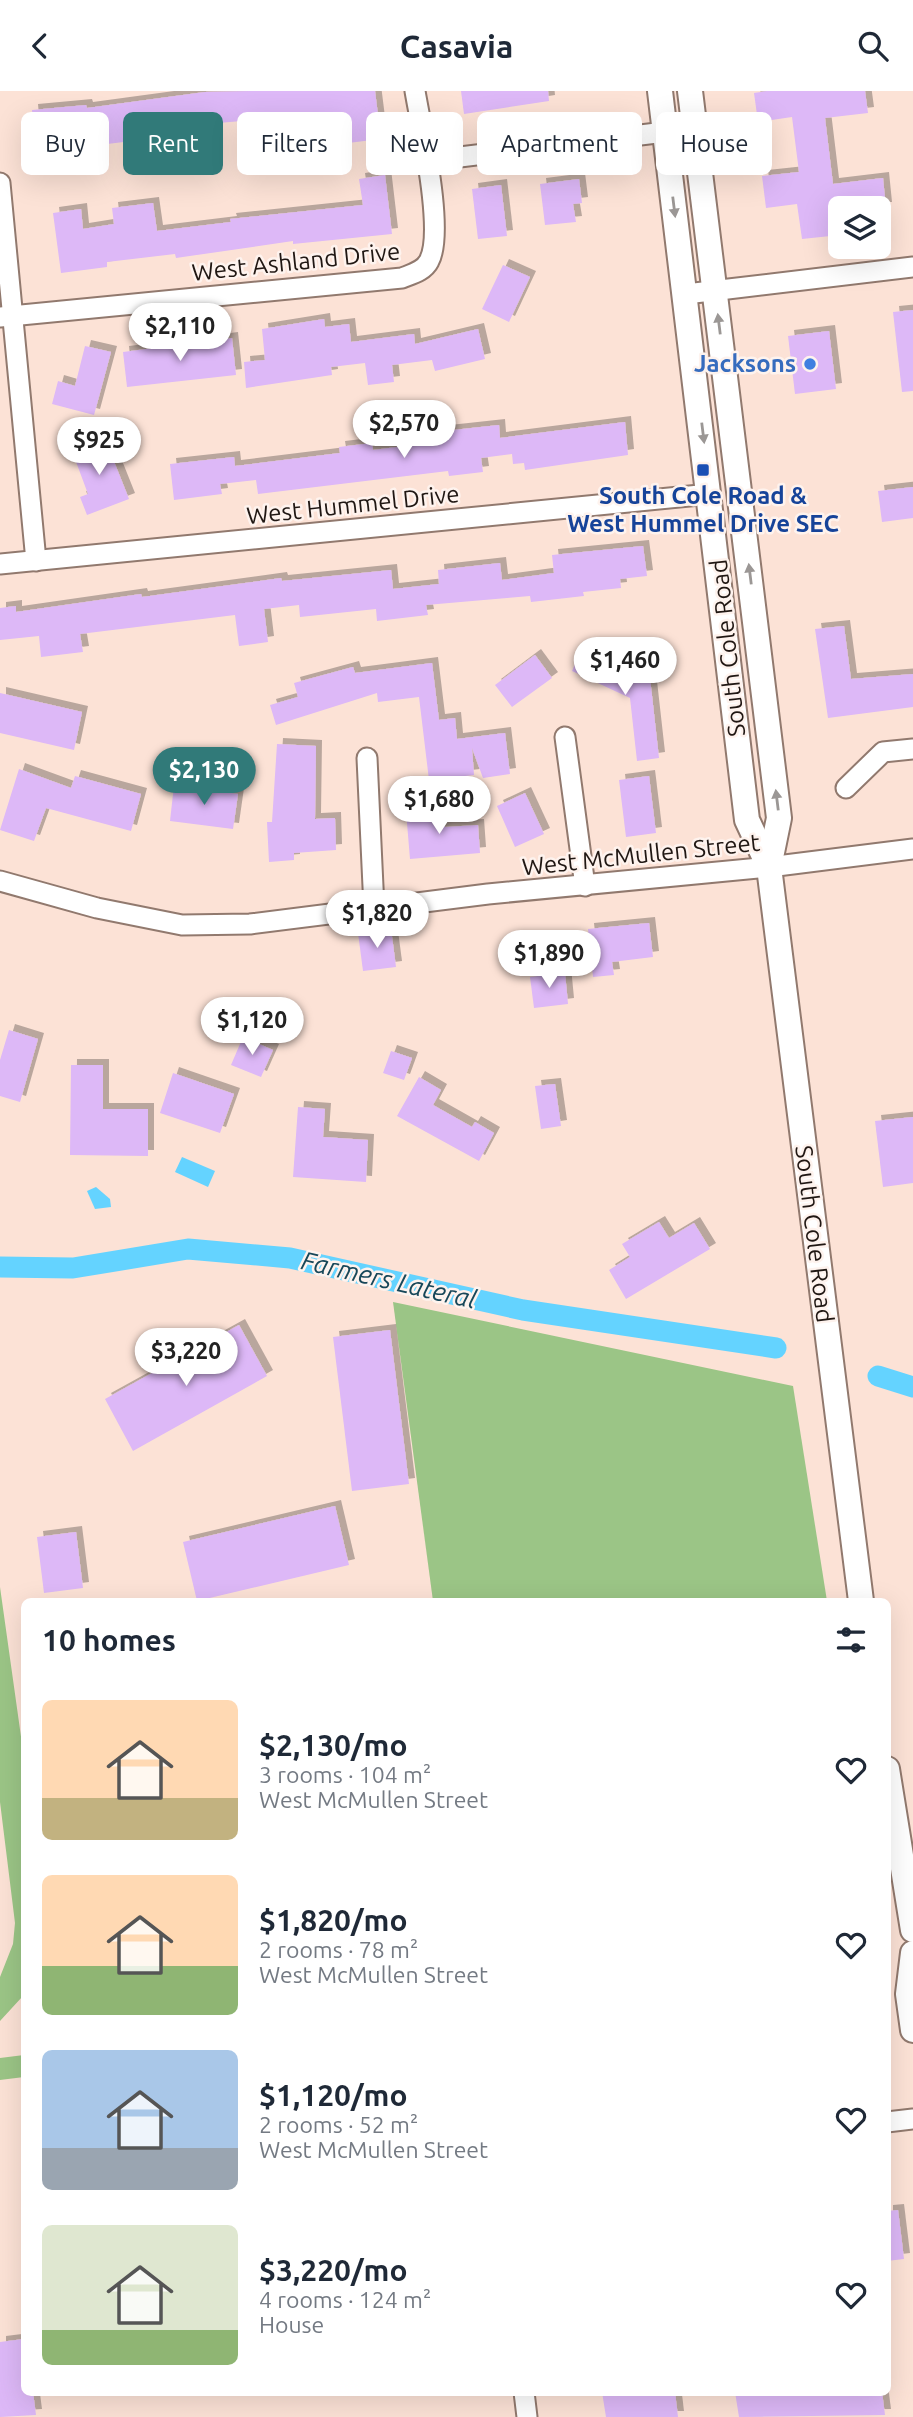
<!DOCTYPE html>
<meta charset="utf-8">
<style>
:root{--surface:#fff;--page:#f6f6f7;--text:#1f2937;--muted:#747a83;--accent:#317a79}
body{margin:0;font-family:Ubuntu,sans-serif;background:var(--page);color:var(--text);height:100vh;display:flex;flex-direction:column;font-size:26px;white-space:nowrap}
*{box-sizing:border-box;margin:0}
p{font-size:23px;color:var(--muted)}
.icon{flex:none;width:38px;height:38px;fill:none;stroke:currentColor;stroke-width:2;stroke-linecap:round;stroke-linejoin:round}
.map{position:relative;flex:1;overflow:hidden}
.side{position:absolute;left:21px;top:1507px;width:870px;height:798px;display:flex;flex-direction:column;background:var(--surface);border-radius:10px;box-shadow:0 7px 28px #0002}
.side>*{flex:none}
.hud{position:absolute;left:21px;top:21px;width:872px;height:63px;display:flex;gap:14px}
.controls{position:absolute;left:828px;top:105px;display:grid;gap:14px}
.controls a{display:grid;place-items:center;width:63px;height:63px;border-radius:10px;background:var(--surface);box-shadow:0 7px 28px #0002;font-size:35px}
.price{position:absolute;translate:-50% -60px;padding:0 16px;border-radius:24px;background:#fff;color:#222;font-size:23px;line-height:46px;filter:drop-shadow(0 2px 4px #0008)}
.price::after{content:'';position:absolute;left:50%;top:42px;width:21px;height:16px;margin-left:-10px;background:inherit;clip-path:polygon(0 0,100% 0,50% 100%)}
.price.selected{background:var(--accent);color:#fff}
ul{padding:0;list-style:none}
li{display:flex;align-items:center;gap:21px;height:175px;padding:0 21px}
li span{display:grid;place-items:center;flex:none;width:196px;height:140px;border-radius:10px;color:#555}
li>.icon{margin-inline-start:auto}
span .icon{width:84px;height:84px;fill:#fffc;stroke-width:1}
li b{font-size:30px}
h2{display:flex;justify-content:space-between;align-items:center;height:84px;padding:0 21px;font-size:30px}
.pill{padding:0 24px;border-radius:10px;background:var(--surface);box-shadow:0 7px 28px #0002;font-size:24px;line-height:63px}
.pill.selected{background:var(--accent);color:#fff}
header{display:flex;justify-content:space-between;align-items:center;height:91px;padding:0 21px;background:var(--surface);font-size:32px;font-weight:700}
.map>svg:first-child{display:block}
.green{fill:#9bc586}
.water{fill:#64d3ff}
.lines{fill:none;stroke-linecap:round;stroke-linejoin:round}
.canal{stroke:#64d3ff;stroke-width:21}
.building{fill:#ddb8f7;filter:url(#shadow)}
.minor-casing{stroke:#91796e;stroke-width:23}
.major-casing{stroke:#91796e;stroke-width:28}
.minor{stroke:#fff;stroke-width:19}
.major{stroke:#fff;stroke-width:24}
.oneway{fill:#9b9795}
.shop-dot{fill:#3f7fe0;stroke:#fef3ee;stroke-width:2.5}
.transit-dot{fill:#1a4fb4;stroke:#fef3ee;stroke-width:2.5}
.labels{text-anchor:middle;stroke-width:5;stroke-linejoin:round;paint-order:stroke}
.street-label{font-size:24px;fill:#201713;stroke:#fef3ee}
.shop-label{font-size:24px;font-weight:bold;fill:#366cbe;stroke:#fef3ee;text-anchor:end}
.transit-label{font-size:24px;font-weight:bold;fill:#164399;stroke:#fef3ee}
.water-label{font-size:26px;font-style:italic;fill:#174759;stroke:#fef3ee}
</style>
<header><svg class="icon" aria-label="back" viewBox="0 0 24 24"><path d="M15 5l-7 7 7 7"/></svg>Casavia<svg class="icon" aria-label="search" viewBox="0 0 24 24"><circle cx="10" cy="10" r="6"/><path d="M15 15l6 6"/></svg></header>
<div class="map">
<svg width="913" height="2326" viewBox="0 0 913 2326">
<defs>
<filter id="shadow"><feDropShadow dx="6" dy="-6" stdDeviation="0" flood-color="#0004"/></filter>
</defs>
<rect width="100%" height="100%" fill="#fce2d6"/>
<g class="green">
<polygon points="393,1211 793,1295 827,1510 433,1510"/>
<polygon points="0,1496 24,1667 24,1911 22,1906 0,1930 0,1886 13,1853 15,1832 0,1711"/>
<polygon points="24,1964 24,1986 0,1989 0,1967"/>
</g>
<g class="water">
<polygon points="182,1066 215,1080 208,1096 175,1081"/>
<polygon points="96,1096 110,1108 111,1116 95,1118 87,1100"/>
</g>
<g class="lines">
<g class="canal">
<polyline points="0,1176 73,1177 188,1158 290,1167 523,1219 776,1257"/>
<polyline points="878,1285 913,1296"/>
</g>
</g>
<g class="building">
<polygon points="250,0 375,0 381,48 348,52 344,21 149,38 139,41 140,49 99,54 98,46 35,52 32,19 86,14 87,17 205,1"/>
<polygon points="461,0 548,0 549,10 464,23"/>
<polygon points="767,0 865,0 868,22 825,27 833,93 883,87 886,117 840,117 840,144 802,148 797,113 766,117 762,85 799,81 792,26 758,31 754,2"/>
<polygon points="385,84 392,143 293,153 293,150 176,167 175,163 107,171 107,176 61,182 53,122 81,118 83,138 114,133 112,117 153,112 157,140 231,131 230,128 363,114 359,88"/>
<polygon points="579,88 582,112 573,113 576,131 545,134 540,93"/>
<polygon points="501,94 507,145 478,148 472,98"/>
<polygon points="503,174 530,186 509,231 482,218"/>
<polygon points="913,219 913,300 902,301 893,221"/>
<polygon points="324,228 325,236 349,233 351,251 414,243 415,253 478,238 485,268 435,280 432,269 392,274 394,291 368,294 365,272 331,276 332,284 246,297 244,271 265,269 262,238"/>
<polygon points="829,240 836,298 795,303 788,245"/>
<polygon points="232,247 236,284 127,296 123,261"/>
<polygon points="85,255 111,261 94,324 52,313 58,290 75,295"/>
<polygon points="625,331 628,364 525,379 524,372 513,373 512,363 481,367 483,381 449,385 448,380 258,403 256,389 220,393 222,403 174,409 170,373 234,366 235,375 340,362 339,356 372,352 373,359 445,350 444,340 499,334 500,347"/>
<polygon points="105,348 129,408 87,424 80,406 88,403 72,360"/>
<polygon points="913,396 913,427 882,431 878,400"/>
<polygon points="643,455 647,485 620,488 621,497 583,501 584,505 531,511 530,505 426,514 428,524 377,530 376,518 300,526 299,514 264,518 268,551 239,555 235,524 80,543 83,561 41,566 39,545 0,549 0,517 16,515 16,521 141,503 142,506 281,487 282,490 391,479 393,498 439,493 438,479 500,472 502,489 554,482 552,464"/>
<polygon points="844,535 851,588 913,583 913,616 828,627 815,538"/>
<polygon points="583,555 629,576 622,591 650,587 659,667 637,670 630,607 572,580"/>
<polygon points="535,564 552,587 512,616 495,594"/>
<polygon points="432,572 439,629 455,627 457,648 505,642 510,683 483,687 472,657 474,684 429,689 419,606 378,611 377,602 276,634 270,614 298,606 294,592 353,576 355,582"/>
<polygon points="0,602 82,621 74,659 0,642"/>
<polygon points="277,653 316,655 315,728 335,727 336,759 294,762 294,769 269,771 267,731 272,731"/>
<polygon points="19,678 71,697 75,685 141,703 131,740 46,717 34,750 0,739"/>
<polygon points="649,685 656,742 626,746 619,689"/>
<polygon points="174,694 238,703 233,738 170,730"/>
<polygon points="525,702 544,743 515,756 497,715"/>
<polygon points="443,717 445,736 478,734 480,762 410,768 406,720"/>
<polygon points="649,832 653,866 612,871 614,884 593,886 588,838"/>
<polygon points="391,838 396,876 363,880 358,842"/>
<polygon points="565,882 568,913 534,917 530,886"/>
<polygon points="9,939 38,948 20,1011 0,1005 0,969"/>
<polygon points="243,946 273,959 261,986 231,974"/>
<polygon points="391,960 412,967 404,989 383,982"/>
<polygon points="71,974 103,974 103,1018 148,1018 148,1065 70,1064"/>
<polygon points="173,982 234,1003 220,1042 160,1022"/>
<polygon points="419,986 441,999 433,1014 472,1036 475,1031 494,1042 479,1070 397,1025"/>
<polygon points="555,993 561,1035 541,1038 535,995"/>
<polygon points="298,1016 325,1018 323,1046 368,1049 366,1091 293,1086"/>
<polygon points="913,1026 913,1092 883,1096 875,1030"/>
<polygon points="659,1131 669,1147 694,1132 710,1158 626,1208 609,1179 630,1166 622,1153"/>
<polygon points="239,1234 267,1285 133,1360 105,1308"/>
<polygon points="390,1239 409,1393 352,1400 333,1246"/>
<polygon points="335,1415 349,1474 197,1510 183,1451"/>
<polygon points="76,1441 83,1497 44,1502 37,1446"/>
<polygon points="898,2119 904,2168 887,2170 887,2120"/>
<polygon points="24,2248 24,2301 33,2301 36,2324 0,2326 0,2251"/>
<polygon points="602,2301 675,2301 678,2326 606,2326"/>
<polygon points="735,2301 882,2301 885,2324 739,2326"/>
</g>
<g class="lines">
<defs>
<g id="minor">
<polyline points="427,70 665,41"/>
<polyline points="0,92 36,470"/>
<polyline points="686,203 913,176"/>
<path d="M 0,226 L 402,187 C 412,183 424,180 429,170 C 445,141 421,36 415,0"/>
<polyline points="0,473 710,403"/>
<polyline points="565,646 585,795"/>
<polyline points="367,667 374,817"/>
<polyline points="846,697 883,661 913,658"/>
<polyline points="0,790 97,817 182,834 250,833 488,803 769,776 913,758"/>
<polyline points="887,2031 913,2028"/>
<polyline points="524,2301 527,2326"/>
</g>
<g id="major">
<polyline points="660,0 747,729 769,776 861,1510"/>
<polyline points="690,0 779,727 769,776"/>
<polyline points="887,1678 913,1839"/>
<polyline points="913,1862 908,1903 913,1939"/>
</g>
</defs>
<use href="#minor" class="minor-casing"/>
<use href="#major" class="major-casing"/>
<use href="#minor" class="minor"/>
<use href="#major" class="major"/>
</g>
<defs><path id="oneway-solid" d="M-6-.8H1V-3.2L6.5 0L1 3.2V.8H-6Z" transform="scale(1.75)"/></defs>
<g class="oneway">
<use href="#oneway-solid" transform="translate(674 116) rotate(83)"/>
<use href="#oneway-solid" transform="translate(719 233) rotate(-97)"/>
<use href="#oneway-solid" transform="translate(703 342) rotate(83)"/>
<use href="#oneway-solid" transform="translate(750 483) rotate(-97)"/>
<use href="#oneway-solid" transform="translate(777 709) rotate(-97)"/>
</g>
<circle class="shop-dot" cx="810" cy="273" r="7"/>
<rect class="transit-dot" x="696" y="372" width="14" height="14" rx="3.5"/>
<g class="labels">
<g class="street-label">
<text transform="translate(296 171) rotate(-6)" y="8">West Ashland Drive</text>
<text transform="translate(353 414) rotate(-6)" y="8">West Hummel Drive</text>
<text transform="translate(728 557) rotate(-96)" y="8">South Cole Road</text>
<text transform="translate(641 764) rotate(-6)" y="8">West McMullen Street</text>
<text transform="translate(814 1143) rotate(83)" y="8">South Cole Road</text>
</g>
<g class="shop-label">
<text x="796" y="281">Jacksons</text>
</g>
<g class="transit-label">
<text x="703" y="413">South Cole Road &amp;<tspan x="703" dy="28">West Hummel Drive SEC</tspan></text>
</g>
<g class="water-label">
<text transform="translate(389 1189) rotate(13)" y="9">Farmers Lateral</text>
</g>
</g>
</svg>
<div class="controls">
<a><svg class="icon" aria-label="layers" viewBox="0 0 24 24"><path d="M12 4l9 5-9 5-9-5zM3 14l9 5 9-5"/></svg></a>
</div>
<b class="price" style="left:180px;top:272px">$2,110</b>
<b class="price" style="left:404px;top:369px">$2,570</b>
<b class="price" style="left:99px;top:386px">$925</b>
<b class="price" style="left:625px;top:606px">$1,460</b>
<b class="price selected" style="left:204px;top:716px">$2,130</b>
<b class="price" style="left:439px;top:745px">$1,680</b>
<b class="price" style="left:377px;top:859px">$1,820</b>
<b class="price" style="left:549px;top:899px">$1,890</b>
<b class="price" style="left:252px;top:966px">$1,120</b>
<b class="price" style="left:186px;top:1297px">$3,220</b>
<div class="hud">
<a class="pill">Buy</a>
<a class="pill selected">Rent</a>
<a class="pill">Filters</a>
<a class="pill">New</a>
<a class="pill">Apartment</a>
<a class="pill">House</a>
</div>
<section class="side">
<h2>10 homes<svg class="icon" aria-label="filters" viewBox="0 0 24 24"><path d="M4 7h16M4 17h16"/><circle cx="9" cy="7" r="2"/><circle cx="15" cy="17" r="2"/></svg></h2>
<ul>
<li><span style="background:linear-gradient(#ffd9b3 70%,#c2b280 0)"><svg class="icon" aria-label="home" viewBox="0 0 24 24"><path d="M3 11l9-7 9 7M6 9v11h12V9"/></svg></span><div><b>$2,130/mo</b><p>3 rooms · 104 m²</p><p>West McMullen Street</p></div><svg class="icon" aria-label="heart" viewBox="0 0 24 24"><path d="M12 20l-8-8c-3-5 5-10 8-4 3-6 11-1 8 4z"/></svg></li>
<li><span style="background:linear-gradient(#ffd9b3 65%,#8fb573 0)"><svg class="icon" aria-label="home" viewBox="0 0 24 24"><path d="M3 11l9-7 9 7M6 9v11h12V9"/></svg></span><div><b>$1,820/mo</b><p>2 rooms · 78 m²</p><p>West McMullen Street</p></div><svg class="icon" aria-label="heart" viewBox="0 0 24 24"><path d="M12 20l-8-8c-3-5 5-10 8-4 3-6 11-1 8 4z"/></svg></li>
<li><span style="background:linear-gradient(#a9c7e8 70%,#9aa5b1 0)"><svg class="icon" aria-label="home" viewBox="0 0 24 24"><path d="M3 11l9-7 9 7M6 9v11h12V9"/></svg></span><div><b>$1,120/mo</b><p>2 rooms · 52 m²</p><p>West McMullen Street</p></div><svg class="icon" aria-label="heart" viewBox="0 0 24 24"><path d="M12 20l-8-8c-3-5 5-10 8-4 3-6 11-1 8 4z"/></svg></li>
<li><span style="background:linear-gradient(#dfe7d0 75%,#8fb573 0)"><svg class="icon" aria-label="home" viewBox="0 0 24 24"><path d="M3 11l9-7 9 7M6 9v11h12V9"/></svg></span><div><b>$3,220/mo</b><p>4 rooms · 124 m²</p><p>House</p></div><svg class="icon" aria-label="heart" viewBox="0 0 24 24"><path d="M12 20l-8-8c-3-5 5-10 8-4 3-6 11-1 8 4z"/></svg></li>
</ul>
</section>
</div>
